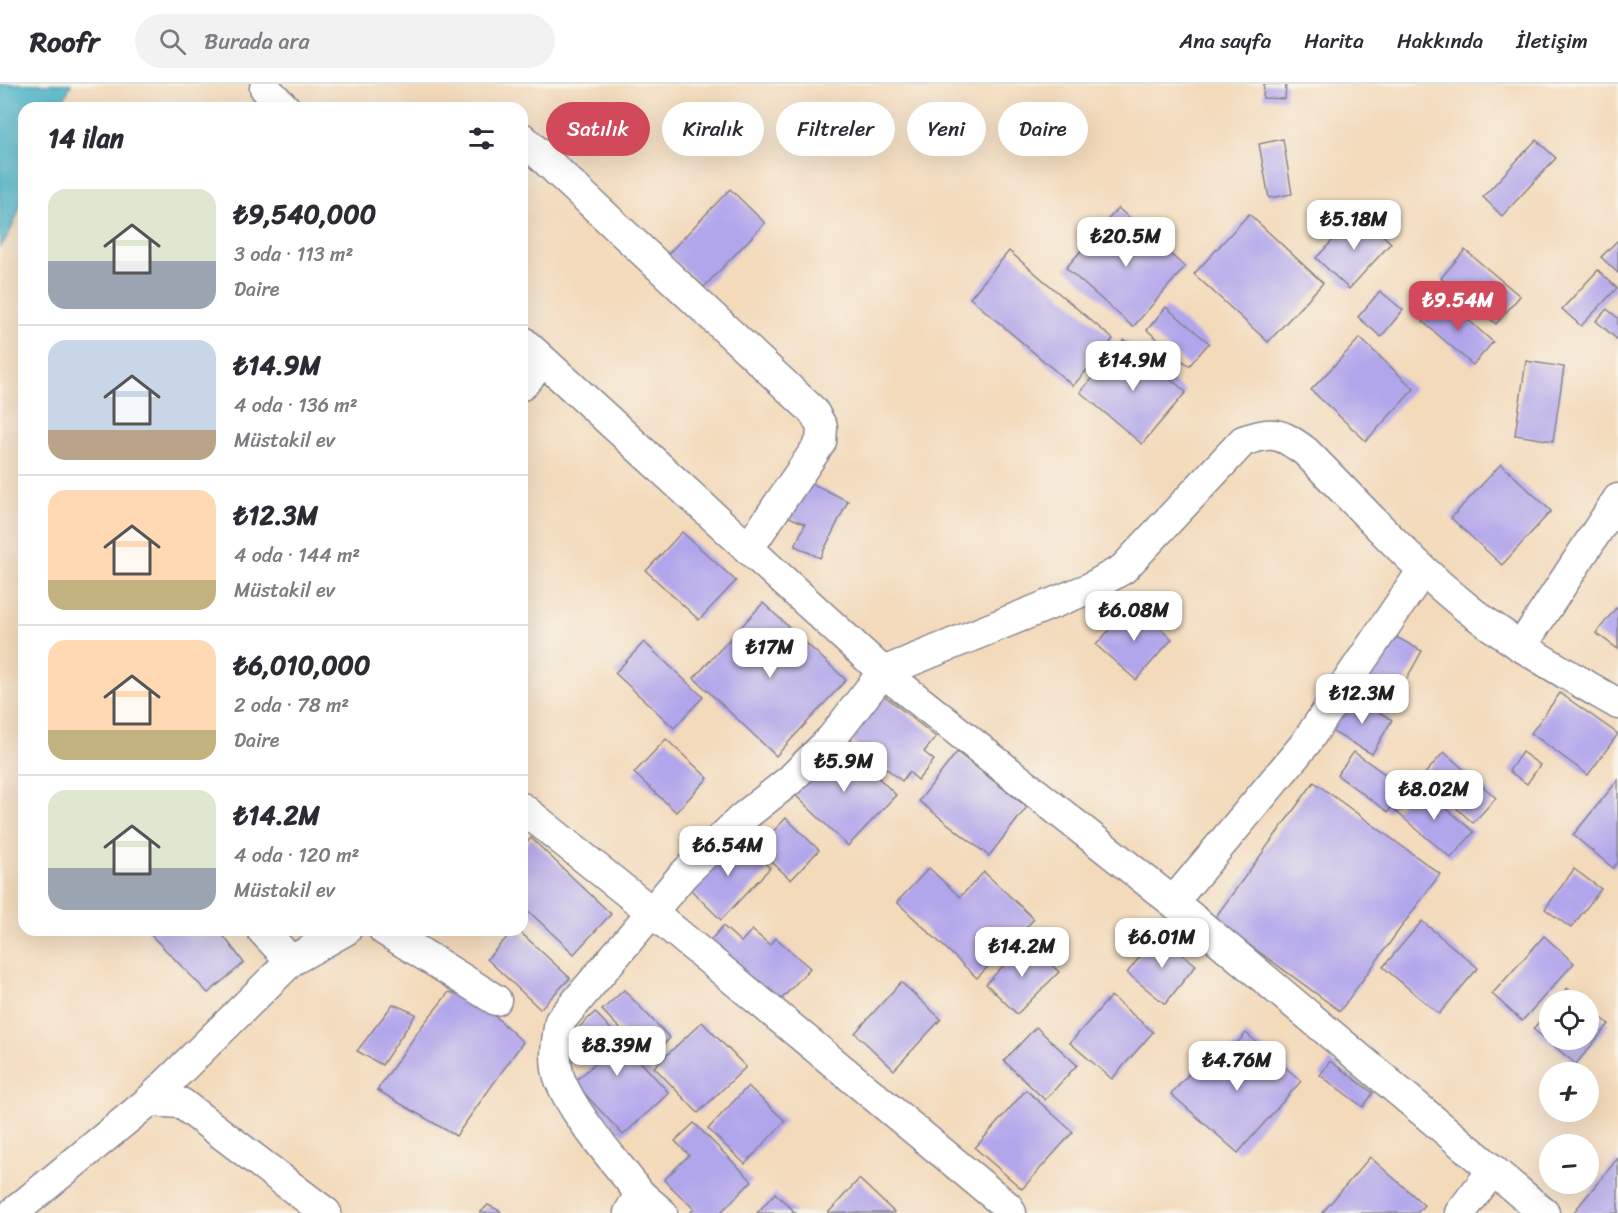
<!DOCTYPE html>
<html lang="tr">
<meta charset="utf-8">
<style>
:root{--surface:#fff;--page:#f2f2f3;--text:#2b2b33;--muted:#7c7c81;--line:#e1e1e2;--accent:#d1495b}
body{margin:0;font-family:Sriracha,sans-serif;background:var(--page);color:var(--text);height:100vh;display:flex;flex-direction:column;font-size:22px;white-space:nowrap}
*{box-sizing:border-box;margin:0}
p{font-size:20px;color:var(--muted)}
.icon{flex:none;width:33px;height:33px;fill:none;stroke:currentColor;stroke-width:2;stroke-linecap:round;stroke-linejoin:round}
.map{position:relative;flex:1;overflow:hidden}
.panel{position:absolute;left:18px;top:18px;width:510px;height:834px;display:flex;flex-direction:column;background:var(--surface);border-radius:18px;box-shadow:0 6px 24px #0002}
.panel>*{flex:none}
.hud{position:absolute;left:546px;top:18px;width:570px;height:54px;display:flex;gap:12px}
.controls{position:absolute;left:1539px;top:906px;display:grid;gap:12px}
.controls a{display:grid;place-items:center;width:60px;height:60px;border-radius:50%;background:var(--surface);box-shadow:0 6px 24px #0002;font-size:30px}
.price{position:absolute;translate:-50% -51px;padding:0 14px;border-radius:12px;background:#fff;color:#222;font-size:20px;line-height:39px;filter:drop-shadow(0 2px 3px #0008)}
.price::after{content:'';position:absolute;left:50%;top:36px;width:18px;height:14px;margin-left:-9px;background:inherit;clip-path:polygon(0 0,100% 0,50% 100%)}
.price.current{background:var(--accent);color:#fff}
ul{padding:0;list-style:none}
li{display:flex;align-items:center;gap:18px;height:150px;padding:0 30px}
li+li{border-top:2px solid var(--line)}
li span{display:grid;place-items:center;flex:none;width:168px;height:120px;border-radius:18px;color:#555}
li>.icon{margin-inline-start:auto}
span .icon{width:72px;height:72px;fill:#fffc;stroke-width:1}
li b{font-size:26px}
h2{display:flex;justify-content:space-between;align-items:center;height:72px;padding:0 30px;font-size:26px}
.tag{padding:0 21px;border-radius:27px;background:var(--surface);box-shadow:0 6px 24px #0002;font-size:21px;line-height:54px}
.tag.current{background:var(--accent);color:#fff}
header{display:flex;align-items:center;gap:36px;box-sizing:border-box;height:84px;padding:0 30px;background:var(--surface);border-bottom:2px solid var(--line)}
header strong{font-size:28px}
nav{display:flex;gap:33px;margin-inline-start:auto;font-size:21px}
.search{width:420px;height:54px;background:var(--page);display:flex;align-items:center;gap:15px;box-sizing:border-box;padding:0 21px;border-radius:33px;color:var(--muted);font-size:22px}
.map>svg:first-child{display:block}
.water{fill:#4bb4c9;stroke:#337294;stroke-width:1.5}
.building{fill:#b1a5eb}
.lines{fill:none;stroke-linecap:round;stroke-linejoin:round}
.minor-casing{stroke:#87848c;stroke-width:33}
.minor{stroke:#fff;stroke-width:30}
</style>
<header>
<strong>Roofr</strong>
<div class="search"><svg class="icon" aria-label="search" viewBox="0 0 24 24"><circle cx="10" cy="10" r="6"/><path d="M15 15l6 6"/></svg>Burada ara</div>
<nav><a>Ana sayfa</a><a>Harita</a><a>Hakkında</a><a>İletişim</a></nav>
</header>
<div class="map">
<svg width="1618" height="1129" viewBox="0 0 1618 1129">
<rect width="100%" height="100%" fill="#f7f3e8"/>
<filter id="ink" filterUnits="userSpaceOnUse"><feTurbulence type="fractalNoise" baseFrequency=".0167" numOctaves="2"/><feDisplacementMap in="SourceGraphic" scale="12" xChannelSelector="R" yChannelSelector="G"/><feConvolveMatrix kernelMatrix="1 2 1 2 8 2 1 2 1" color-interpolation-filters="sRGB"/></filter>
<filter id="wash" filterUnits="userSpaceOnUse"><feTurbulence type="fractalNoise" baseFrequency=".008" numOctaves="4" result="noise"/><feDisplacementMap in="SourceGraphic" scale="24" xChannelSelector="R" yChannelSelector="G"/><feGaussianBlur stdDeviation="1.35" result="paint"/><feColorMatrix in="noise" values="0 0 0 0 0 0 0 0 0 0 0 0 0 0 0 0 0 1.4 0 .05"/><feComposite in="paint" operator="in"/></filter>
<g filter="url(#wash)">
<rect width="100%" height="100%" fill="#f3dabb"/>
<path class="water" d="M 0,0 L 71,0 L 60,24 L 24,24 C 24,73 32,122 0,163 Z"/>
<g id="blocks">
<g class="building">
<polygon points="1264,0 1286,0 1285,15 1263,14"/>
<polygon points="1283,55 1292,110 1269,114 1259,60"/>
<polygon points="1536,56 1556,74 1502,132 1483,113"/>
<polygon points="730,105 765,139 704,203 668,170"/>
<polygon points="1118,124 1185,183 1133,243 1066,184"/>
<polygon points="1359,129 1391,159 1349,205 1316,174"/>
<polygon points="1249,130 1323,199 1268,258 1194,190"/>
<polygon points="1618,156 1618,189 1601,173"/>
<polygon points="1465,166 1520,212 1496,240 1441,194"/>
<polygon points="1009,167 1113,255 1073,302 970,214"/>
<polygon points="1598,186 1617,204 1581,242 1562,225"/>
<polygon points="1380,207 1403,226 1381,253 1358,233"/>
<polygon points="1444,214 1493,258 1473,281 1423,238"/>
<polygon points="1166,223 1209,259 1189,282 1147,246"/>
<polygon points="1607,225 1618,234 1618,256 1596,237"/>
<polygon points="1360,254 1414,305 1366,357 1311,306"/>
<polygon points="1124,256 1186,308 1142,360 1080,308"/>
<polygon points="1526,277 1564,283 1553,357 1515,351"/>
<polygon points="1501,380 1551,427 1502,481 1451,434"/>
<polygon points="807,397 848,417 820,474 795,462 805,440 789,433"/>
<polygon points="682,448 736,497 699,536 646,487"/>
<polygon points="763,519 846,596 776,672 694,594"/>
<polygon points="1133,519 1172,555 1136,596 1096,561"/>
<polygon points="1616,524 1618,526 1618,565 1596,549"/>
<polygon points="1387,548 1422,567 1390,624 1356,605"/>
<polygon points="644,558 703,613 674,644 615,589"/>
<polygon points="877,606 936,653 924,668 934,676 918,696 909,688 902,697 842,649"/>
<polygon points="1560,609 1618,650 1588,691 1531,649"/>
<polygon points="1352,612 1392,636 1372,670 1331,647"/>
<polygon points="666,655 708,694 676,728 634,689"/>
<polygon points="841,657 896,711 848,762 792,708"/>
<polygon points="957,668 1027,723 989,772 919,717"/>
<polygon points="1354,668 1406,705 1388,728 1337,691"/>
<polygon points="1444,668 1496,714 1473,739 1422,693"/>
<polygon points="1522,668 1540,681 1527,700 1509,687"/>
<polygon points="1618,696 1618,778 1613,784 1573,751"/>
<polygon points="1314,698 1440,790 1340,927 1214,835"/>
<polygon points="1418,700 1474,748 1451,774 1395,727"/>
<polygon points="786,734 819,766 791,796 757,764"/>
<polygon points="735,750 770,784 721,836 686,801"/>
<polygon points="531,754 611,830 574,870 522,821 522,799 525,795 522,792 522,764"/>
<polygon points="929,784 960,813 984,788 1034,835 977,894 897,818"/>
<polygon points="1574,785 1601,805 1571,844 1545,825"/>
<polygon points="1422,837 1478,884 1439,930 1383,883"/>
<polygon points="723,842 741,858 752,846 770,861 776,854 810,884 778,919 709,858"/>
<polygon points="146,846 219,846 244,879 208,909"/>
<polygon points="514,846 518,846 570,894 540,925 487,875"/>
<polygon points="1158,850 1196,881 1165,920 1127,889"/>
<polygon points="1544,852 1574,879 1522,937 1492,910"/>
<polygon points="1027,857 1059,888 1017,930 986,900"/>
<polygon points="901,898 941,935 894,986 855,949"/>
<polygon points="1567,904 1581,916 1557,916"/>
<polygon points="624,906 670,954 649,975 602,926"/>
<polygon points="449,908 480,918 523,958 456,1052 377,1006 422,942"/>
<polygon points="1111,912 1153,948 1112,995 1070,959"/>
<polygon points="393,920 416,930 382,981 357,967"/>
<polygon points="1588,923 1609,940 1576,980 1533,945 1550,925 1550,956 1588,956"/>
<polygon points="595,928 669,1009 623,1051 574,998 599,976 574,948"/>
<polygon points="702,938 746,983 698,1029 654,983"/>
<polygon points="1036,943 1077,981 1045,1016 1004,977"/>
<polygon points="1246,949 1301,997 1238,1069 1171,1010 1204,973 1216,983"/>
<polygon points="1330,977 1373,1009 1363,1023 1320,991"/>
<polygon points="748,1002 785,1037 745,1080 708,1045"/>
<polygon points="1026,1006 1073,1048 1022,1105 975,1064"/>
<polygon points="694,1039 752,1097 720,1129 690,1129 694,1125 664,1096 689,1071 675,1057"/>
<polygon points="1370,1073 1424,1121 1417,1129 1322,1129"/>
<polygon points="1618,1074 1618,1129 1573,1129"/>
<polygon points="859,1095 894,1128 893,1129 828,1129"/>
<polygon points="775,1109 796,1129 757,1129"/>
<polygon points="488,1121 500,1127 501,1129 480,1129"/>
</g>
</g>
</g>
<g filter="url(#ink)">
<use href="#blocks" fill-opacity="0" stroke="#87848c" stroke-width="1.5"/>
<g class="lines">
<defs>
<g id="minor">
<polyline points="265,4 285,24"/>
<polyline points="522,54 813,327 822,343 821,358 748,465"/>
<polyline points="522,257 883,588 1173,818 1544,1129"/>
<polyline points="522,301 543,277"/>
<polyline points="1521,563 1618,415"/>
<polyline points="522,724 653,829 1008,1123 1011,1129"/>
<polyline points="1173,818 1305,660 1423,486"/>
<polyline points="384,846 496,916"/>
<polyline points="291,877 346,846"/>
<polyline points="149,1017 291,877 262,846"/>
<polyline points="640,1110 662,1129"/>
<polyline points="13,1129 149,1017 181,1019 326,1129"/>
<path d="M 629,1129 L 640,1110 C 615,1076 576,1035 560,996 C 553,978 557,956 560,937 L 683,791 L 741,735 L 790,696 L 832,654 L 883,588 L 1088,505 L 1123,485 L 1243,357 C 1273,347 1279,348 1305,367 C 1359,421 1411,480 1472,528 C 1518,563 1568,591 1618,620"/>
<polyline points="1460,1129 1493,1086"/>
</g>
</defs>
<use href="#minor" class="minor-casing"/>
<use href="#minor" class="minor"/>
</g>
</g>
</svg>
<div class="controls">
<a><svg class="icon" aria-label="locate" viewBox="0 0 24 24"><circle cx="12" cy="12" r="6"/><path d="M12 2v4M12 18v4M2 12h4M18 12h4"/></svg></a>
<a>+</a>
<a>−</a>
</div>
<b class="price" style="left:1354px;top:167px">₺5.18M</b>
<b class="price" style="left:1126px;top:184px">₺20.5M</b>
<b class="price current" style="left:1458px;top:248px">₺9.54M</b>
<b class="price" style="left:1133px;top:308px">₺14.9M</b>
<b class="price" style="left:1134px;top:558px">₺6.08M</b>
<b class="price" style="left:770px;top:595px">₺17M</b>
<b class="price" style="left:1362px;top:641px">₺12.3M</b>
<b class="price" style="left:844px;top:709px">₺5.9M</b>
<b class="price" style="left:1434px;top:737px">₺8.02M</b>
<b class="price" style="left:728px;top:793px">₺6.54M</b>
<b class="price" style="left:1162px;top:885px">₺6.01M</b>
<b class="price" style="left:1022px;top:894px">₺14.2M</b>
<b class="price" style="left:617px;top:993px">₺8.39M</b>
<b class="price" style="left:1237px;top:1008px">₺4.76M</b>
<div class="hud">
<a class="tag current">Satılık</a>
<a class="tag">Kiralık</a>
<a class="tag">Filtreler</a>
<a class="tag">Yeni</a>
<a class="tag">Daire</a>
</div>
<section class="panel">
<h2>14 ilan<svg class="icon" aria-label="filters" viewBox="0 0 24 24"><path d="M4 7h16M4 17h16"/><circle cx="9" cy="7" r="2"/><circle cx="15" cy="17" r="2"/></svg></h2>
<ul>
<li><span style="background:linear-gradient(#dfe7d0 60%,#9aa5b1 0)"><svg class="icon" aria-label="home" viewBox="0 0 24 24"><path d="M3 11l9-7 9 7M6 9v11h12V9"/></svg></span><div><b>₺9,540,000</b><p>3 oda · 113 m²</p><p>Daire</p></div></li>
<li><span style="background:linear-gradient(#c9d6e8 75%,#b9a48a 0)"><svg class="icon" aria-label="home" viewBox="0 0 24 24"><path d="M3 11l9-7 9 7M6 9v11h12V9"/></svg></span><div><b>₺14.9M</b><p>4 oda · 136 m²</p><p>Müstakil ev</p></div></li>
<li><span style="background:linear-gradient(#ffd9b3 75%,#c2b280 0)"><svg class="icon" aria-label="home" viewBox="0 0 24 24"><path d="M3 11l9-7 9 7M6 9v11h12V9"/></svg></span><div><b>₺12.3M</b><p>4 oda · 144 m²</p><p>Müstakil ev</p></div></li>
<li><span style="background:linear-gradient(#ffd9b3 75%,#c2b280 0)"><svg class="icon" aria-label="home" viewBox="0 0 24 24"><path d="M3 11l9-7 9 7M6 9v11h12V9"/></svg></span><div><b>₺6,010,000</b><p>2 oda · 78 m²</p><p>Daire</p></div></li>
<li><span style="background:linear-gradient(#dfe7d0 65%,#9aa5b1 0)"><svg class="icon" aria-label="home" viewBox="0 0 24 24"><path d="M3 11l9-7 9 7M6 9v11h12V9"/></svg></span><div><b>₺14.2M</b><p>4 oda · 120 m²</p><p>Müstakil ev</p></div></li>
</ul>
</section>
</div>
